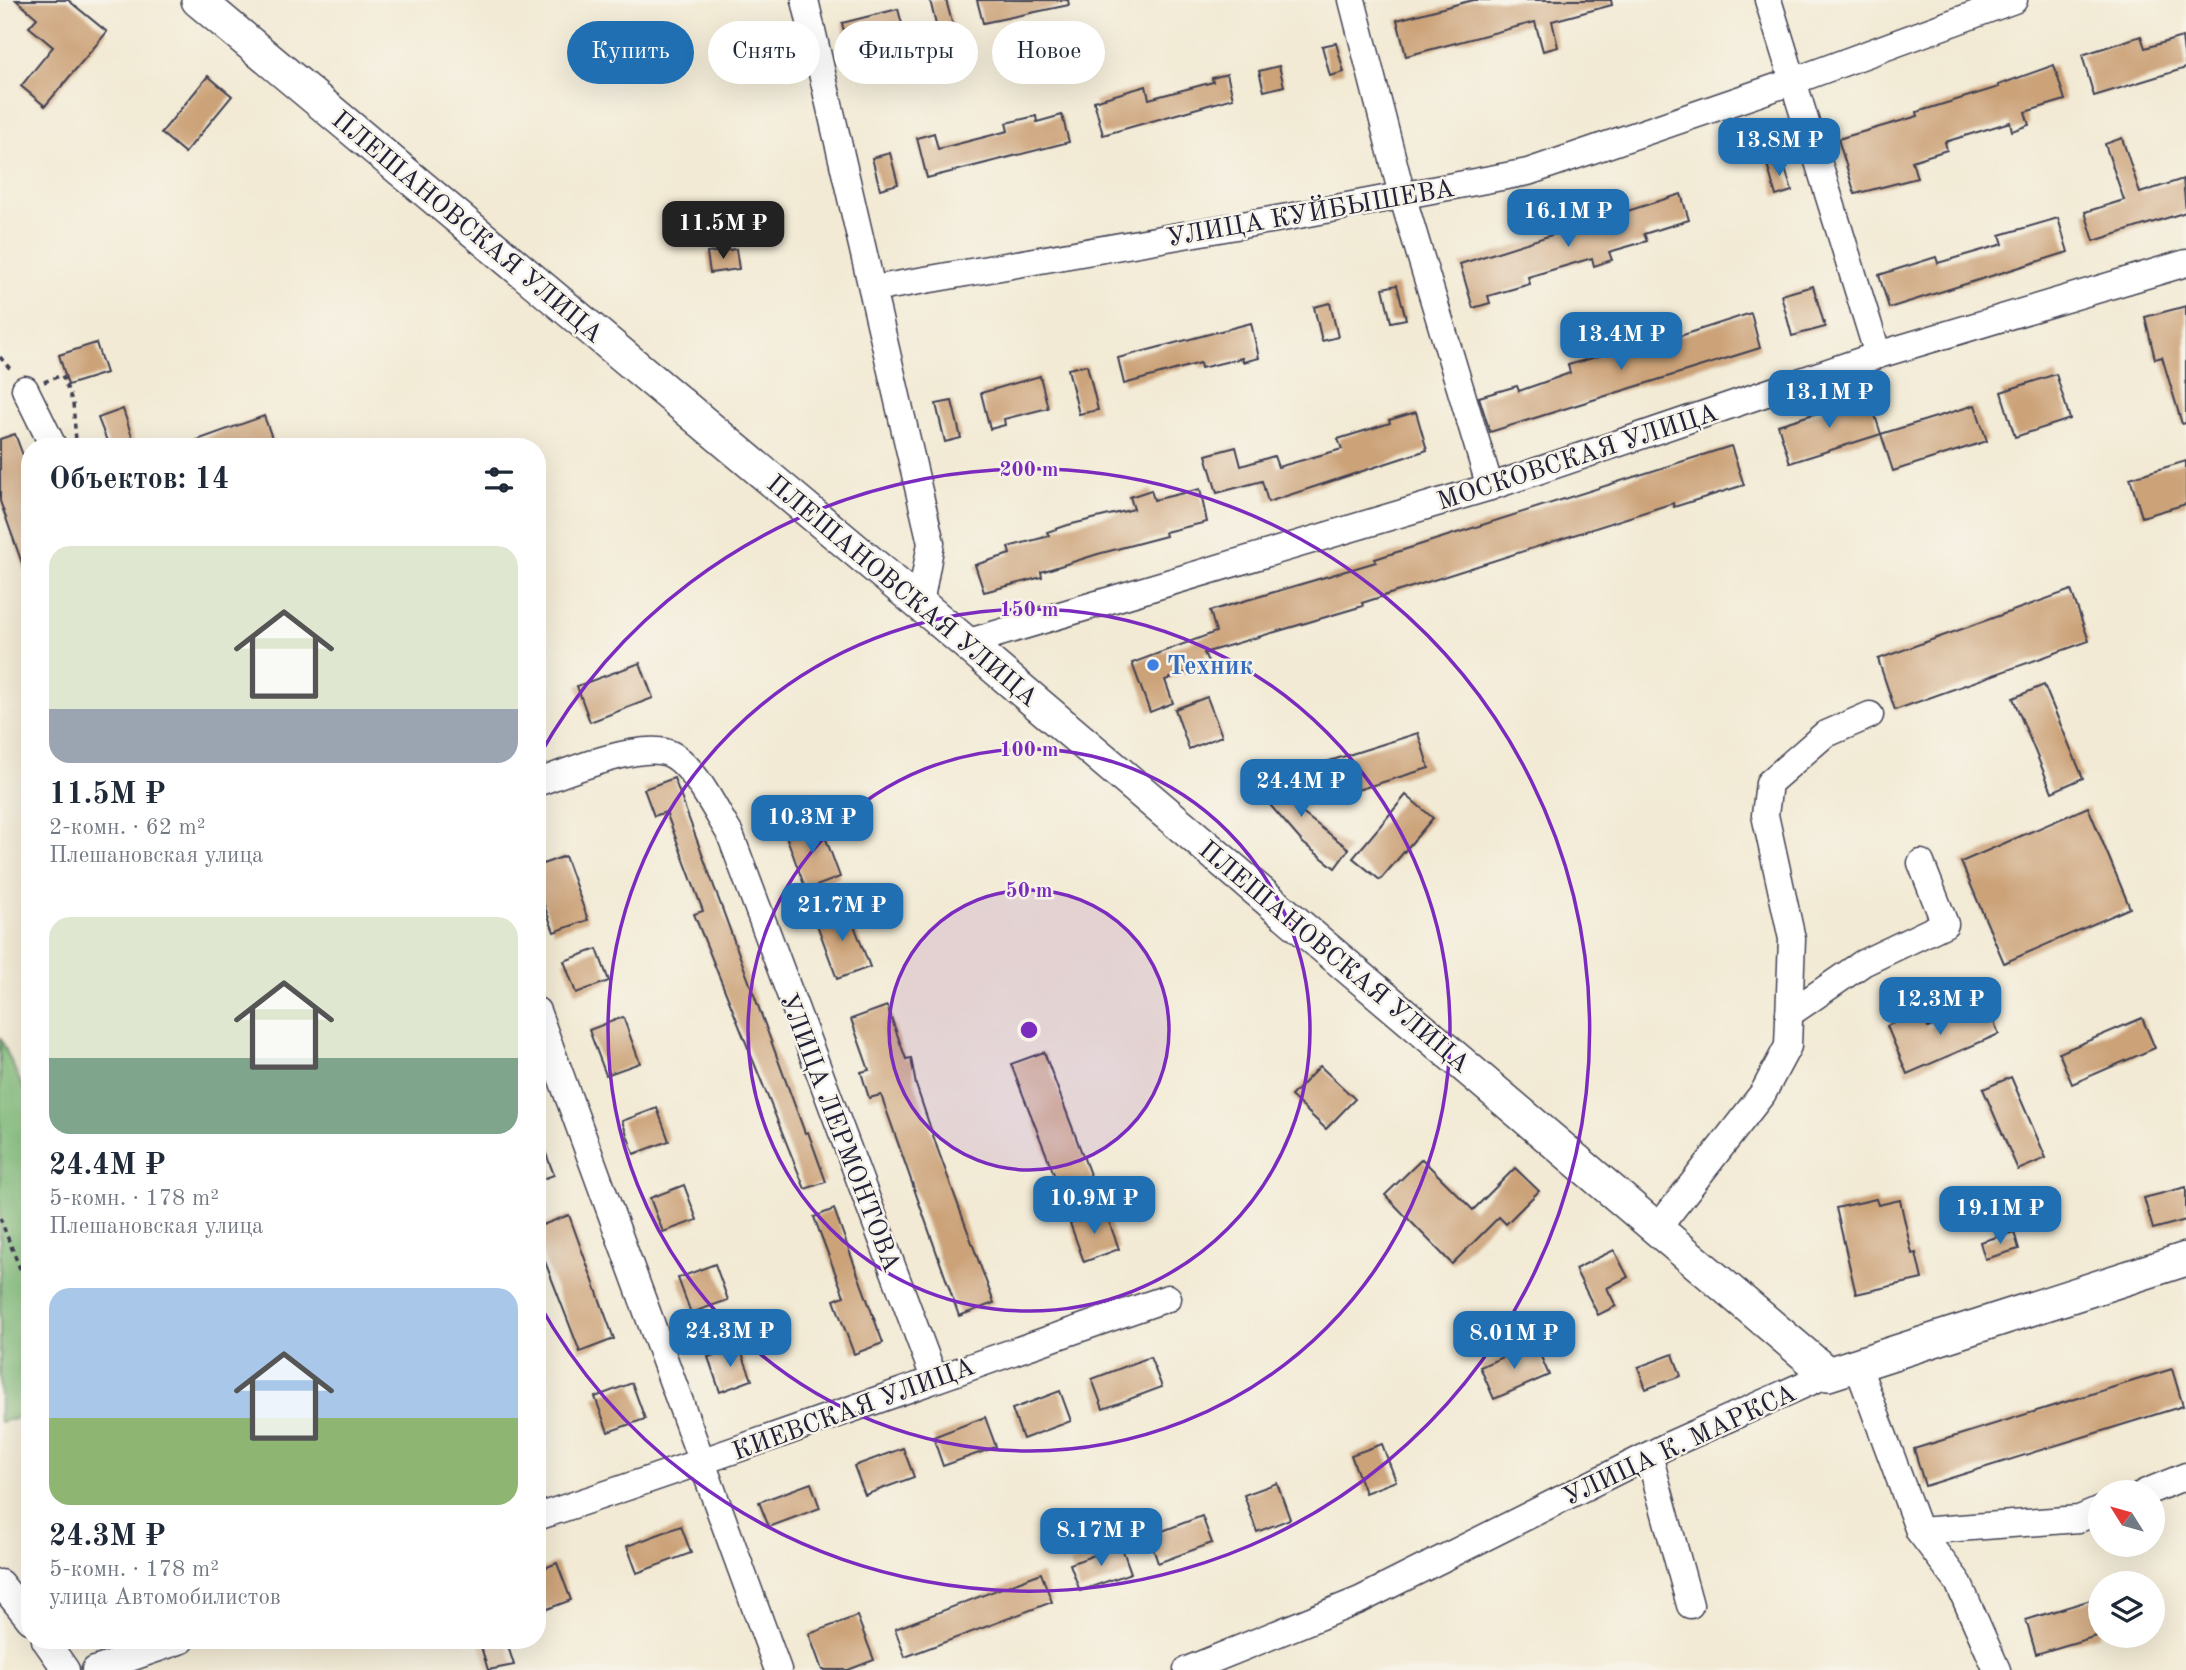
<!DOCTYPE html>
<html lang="ru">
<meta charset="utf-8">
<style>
:root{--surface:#fff;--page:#f6f6f7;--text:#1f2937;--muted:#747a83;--accent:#1f6fb2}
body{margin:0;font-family:"Old Standard TT",serif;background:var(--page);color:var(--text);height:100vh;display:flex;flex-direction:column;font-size:26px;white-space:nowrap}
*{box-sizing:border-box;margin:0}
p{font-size:23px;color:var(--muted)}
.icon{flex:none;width:38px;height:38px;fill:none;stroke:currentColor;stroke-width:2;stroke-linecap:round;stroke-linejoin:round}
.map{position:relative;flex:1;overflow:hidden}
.drawer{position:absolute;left:21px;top:438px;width:525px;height:1211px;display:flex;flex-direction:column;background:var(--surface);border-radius:28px;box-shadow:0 7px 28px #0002}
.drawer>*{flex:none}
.banner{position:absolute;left:567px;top:21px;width:665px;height:63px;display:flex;gap:14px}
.needle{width:46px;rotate:307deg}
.buttons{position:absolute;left:2088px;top:1480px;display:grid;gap:14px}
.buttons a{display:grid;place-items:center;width:77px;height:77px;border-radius:50%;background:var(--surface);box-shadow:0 7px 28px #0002;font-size:35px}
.price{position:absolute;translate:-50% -60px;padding:0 16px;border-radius:14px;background:var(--accent);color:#fff;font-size:23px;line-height:46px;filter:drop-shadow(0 2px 4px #0008)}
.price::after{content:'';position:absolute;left:50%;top:42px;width:21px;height:16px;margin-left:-10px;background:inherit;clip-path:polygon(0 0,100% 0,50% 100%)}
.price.on{background:#222;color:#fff}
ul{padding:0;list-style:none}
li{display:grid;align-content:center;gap:14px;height:371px;padding:0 28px}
li span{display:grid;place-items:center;height:217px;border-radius:21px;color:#555}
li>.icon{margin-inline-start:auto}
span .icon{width:126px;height:126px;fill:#fffc;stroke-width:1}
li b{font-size:30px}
h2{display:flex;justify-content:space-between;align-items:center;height:84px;padding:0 28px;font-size:30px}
.tag{padding:0 24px;border-radius:32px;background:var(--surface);box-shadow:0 7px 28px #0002;font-size:24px;line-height:63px}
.tag.on{background:var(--accent);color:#fff}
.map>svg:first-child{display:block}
.forest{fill:#80bc7a;stroke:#516f5a;stroke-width:2}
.building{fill:#cca379}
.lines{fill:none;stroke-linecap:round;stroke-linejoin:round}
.minor-casing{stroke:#414052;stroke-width:29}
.major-casing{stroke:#414052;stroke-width:36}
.path{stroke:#414052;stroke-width:3.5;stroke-dasharray:5 5;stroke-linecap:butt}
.minor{stroke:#fff;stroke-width:26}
.major{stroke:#fff;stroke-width:33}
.ring{fill:none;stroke:#7b2cbf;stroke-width:3.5}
.shop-dot{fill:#3f7fe0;stroke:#f7f3e8;stroke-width:2.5}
.labels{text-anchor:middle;stroke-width:5;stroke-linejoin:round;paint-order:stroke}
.street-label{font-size:26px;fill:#22223b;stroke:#f7f3e8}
.shop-label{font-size:26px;font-weight:bold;fill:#366cbe;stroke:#f7f3e8;text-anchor:start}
.centre{fill:#7b2cbf;stroke:#f7f3e8;stroke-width:3.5}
.ring-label{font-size:21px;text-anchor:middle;font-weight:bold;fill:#7b2cbf;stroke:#f7f3e8;stroke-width:5;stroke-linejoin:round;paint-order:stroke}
</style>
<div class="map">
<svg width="2186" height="1670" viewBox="0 0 2186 1670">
<rect width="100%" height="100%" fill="#f7f3e8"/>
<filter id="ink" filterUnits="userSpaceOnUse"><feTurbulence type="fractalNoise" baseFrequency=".0143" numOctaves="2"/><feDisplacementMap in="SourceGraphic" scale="14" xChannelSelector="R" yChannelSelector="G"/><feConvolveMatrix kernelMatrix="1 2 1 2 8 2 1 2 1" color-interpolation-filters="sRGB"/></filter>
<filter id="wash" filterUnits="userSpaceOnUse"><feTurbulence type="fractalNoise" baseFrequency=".00686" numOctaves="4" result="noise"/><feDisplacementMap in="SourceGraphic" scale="28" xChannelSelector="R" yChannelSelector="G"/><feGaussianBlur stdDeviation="1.57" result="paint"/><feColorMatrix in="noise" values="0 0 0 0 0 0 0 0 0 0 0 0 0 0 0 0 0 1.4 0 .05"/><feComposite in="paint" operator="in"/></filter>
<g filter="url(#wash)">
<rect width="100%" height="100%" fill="#f2ead4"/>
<polygon class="forest" points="0,1037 30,1103 30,1415 0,1422"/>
<g id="blocks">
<g class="building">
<polygon points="16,0 68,0 107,32 45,106 21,86 53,47 29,27 37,18"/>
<polygon points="930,0 946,0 953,26 937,29"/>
<polygon points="977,0 1068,0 1069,5 983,23"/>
<polygon points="1473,0 1611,0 1612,5 1552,21 1558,47 1543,51 1535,22 1406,56 1397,20"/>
<polygon points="898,9 906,39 849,52 842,23"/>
<polygon points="2141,36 2145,48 2182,37 2186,68 2094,96 2082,55"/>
<polygon points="1336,43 1344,72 1330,76 1322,46"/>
<polygon points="2054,65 2065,100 2025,112 2029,125 2012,131 2010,122 1945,142 1947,150 1912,161 1917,178 1855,194 1838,139 1918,116 1917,112 1999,87 1998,85"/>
<polygon points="1279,66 1284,86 1264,91 1259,71"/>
<polygon points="1227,74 1233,98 1103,135 1094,101 1146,86 1149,99 1213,82 1212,78"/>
<polygon points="208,76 232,96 185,153 161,133"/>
<polygon points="1062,115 1069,142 927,178 917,138 934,133 938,149 1008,131 1006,123 1036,116 1037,122"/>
<polygon points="2122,138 2140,193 2183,179 2186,212 2094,241 2085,212 2124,200 2105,144"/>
<polygon points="890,153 898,184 880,189 872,158"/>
<polygon points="1782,159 1792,191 1776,196 1767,164"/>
<polygon points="1681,194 1689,220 1644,234 1647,241 1609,252 1612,260 1594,266 1592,258 1528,277 1530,284 1488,296 1490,303 1473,308 1460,264"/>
<polygon points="2058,218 2068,252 1889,308 1879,275 1936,257 1938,263 2003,244 2000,235"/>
<polygon points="736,249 739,269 710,273 707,253"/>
<polygon points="1397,285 1406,319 1391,322 1383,288"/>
<polygon points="1813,286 1825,327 1792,336 1781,295"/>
<polygon points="1330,303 1338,337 1322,341 1314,307"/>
<polygon points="2186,306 2186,423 2182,424 2162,357 2155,359 2145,317"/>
<polygon points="1751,313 1760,348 1490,432 1479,397 1517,386 1519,391 1570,373 1568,365 1673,335 1674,338"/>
<polygon points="1251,323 1259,358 1243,362 1242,358 1201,368 1200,363 1124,384 1118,358"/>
<polygon points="96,343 106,373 68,385 59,355"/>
<polygon points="1087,365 1098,410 1079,414 1068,369"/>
<polygon points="2056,374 2070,419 2015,437 2001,392"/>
<polygon points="1040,376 1048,408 1004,419 1005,425 990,429 981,393"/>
<polygon points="1869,397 1881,434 1790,463 1778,425"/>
<polygon points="952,401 961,438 945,442 936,404"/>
<polygon points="1975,405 1987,441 1893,471 1881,434"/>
<polygon points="123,409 135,446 109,446 98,418"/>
<polygon points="1416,412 1427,450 1268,502 1262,481 1217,493 1206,455 1236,447 1241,466 1274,456 1278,467 1342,449 1338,439 1390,423 1389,420"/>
<polygon points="264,416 275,446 187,446 186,444"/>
<polygon points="15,434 30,474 28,580 0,501 0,439"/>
<polygon points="1731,446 1744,485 1674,507 1673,503 1362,603 1363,606 1204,653 1209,664 1165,680 1173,703 1150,712 1132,663 1216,632 1210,611 1376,562 1375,559"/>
<polygon points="2186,461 2186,504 2142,517 2130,478"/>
<polygon points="1200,489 1207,522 1165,532 1166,536 1098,554 1041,572 1042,577 984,592 975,565 1010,554 1008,547 1049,536 1047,532 1068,525 1134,509 1130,497 1151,490 1154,500"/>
<polygon points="2071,590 2089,641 1895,710 1878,659"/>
<polygon points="640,663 653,698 590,722 577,686"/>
<polygon points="2044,685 2083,778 2052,792 2013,698"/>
<polygon points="1207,697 1222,736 1189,749 1175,709"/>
<polygon points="1418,733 1429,768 1331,798 1320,764"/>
<polygon points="1280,771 1310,805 1297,809 1349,849 1335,868 1303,843 1258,791"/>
<polygon points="674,778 805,1133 808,1132 826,1182 805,1189 694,914 703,911 666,812 654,816 644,789"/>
<polygon points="1406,795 1433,818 1380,880 1353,858"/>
<polygon points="2088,807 2130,908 2004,963 1961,862"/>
<polygon points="819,820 840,877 806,890 785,833"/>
<polygon points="565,856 588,920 554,932 537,886 537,866"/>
<polygon points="847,907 870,967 837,979 815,919"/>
<polygon points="597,949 609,981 576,993 564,961"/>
<polygon points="1986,1003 1999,1034 1907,1074 1887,1026 1921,1011 1928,1028"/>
<polygon points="887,1006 906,1059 911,1058 916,1085 938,1150 994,1303 959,1316 881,1095 869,1098 861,1072 869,1070 851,1019"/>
<polygon points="623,1017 640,1063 606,1075 589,1030"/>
<polygon points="2142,1018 2155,1048 2072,1084 2059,1053"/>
<polygon points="1044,1052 1092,1180 1061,1192 1011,1064"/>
<polygon points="1320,1066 1355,1099 1326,1129 1291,1096"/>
<polygon points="2011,1077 2046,1158 2018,1170 1983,1089"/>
<polygon points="657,1108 669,1141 634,1154 622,1121"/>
<polygon points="539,1135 554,1175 537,1181 537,1136"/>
<polygon points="1422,1159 1473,1210 1515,1168 1539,1191 1506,1224 1499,1217 1452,1264 1385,1195"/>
<polygon points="684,1185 697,1220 663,1232 650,1198"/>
<polygon points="2186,1187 2186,1220 2153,1229 2144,1198"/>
<polygon points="1876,1199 1878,1205 1900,1200 1912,1254 1916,1253 1922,1279 1856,1294 1836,1208"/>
<polygon points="834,1209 883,1343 854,1354 834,1300 844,1296 814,1217"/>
<polygon points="1105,1211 1119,1249 1084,1262 1070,1223"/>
<polygon points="569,1215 614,1339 580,1352 537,1241 537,1227"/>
<polygon points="2014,1232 2019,1249 1985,1259 1980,1242"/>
<polygon points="1614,1250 1628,1277 1607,1288 1616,1306 1598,1315 1575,1269"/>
<polygon points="715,1264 728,1300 691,1313 678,1278"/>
<polygon points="1535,1343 1549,1375 1494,1399 1480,1367"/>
<polygon points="739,1346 752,1380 720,1392 708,1357"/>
<polygon points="1673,1354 1681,1376 1646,1389 1638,1367"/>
<polygon points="1150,1357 1162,1387 1103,1409 1092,1379"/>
<polygon points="2172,1369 2183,1406 1925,1486 1914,1449"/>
<polygon points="632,1383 645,1419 608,1432 595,1397"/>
<polygon points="1060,1391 1071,1421 1023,1439 1012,1409"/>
<polygon points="985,1417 996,1447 943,1466 933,1437"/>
<polygon points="1382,1444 1396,1481 1365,1493 1351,1455"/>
<polygon points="903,1448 914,1477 865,1495 854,1466"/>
<polygon points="811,1483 820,1508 769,1527 759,1502"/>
<polygon points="1277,1483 1290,1519 1257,1532 1244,1495"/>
<polygon points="1202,1516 1212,1543 1158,1563 1149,1536"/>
<polygon points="681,1526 691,1553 637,1573 627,1546"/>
<polygon points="1121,1545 1131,1573 1080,1591 1070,1564"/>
<polygon points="557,1563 571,1600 537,1613 537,1571"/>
<polygon points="1041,1573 1052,1602 905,1657 895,1629"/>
<polygon points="2100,1597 2100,1635 2036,1654 2026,1620"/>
<polygon points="857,1616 874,1660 848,1670 822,1670 809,1634"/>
<polygon points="479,1640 506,1640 514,1665 488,1670"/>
</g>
</g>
</g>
<g filter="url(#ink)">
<use href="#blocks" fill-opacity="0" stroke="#414052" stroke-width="2"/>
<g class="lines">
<defs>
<g id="minor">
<polyline points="805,0 931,543 920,604"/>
<polyline points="1352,0 1402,195 1490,487"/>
<polyline points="1768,0 1878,355"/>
<polyline points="873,289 1288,217 1528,172 1791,82 2014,0"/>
<polyline points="25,389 53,446"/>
<polyline points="966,643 1490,487 1878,355 2186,263"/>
<path d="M 537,783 C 566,772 640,742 668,753 C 693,762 716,812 730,834 L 934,1378"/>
<polyline points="537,1011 778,1670"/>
<polyline points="1789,1014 1863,963 1945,924 1921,863"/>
<polyline points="1657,1229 1763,1093 1788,1046 1792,939 1765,815 1769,783 1824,735 1870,715"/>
<polyline points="1857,1364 1919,1531 1958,1582 1997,1670"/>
<polyline points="1649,1455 1690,1605"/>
<polyline points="2144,1493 2186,1476"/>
<path d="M 537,1517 C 749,1448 957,1370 1168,1298"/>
<polyline points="1919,1531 2079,1519 2100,1510"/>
<polyline points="0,1583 30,1620"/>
<polyline points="45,1640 66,1670"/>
<polyline points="95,1670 182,1640"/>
<polyline points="1187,1670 1360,1600 1669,1445 1828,1374"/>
</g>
<polyline id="major" points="198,0 920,604 1828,1374 2186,1259"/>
</defs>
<use href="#minor" class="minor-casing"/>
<use href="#major" class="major-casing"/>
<g class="path">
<polyline points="0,357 12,371"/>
<polyline points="44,382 62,375 73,403 76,441"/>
<polyline points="0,1218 30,1294"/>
</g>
<use href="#minor" class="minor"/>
<use href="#major" class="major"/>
</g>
</g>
<circle cx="1029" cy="1030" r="140" fill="#7b2cbf" fill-opacity=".12"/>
<g class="ring">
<circle cx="1029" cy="1030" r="140"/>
<circle cx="1029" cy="1030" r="281"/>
<circle cx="1029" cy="1030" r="421"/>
<path d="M538 758A561 561 0 1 1 538 1302"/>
</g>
<circle class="shop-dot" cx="1153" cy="665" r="7"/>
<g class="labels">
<g class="street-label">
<text transform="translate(1310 212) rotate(-10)" y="9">УЛИЦА КУЙБЫШЕВА</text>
<text transform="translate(468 226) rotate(40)" y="9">ПЛЕШАНОВСКАЯ УЛИЦА</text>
<text transform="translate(1577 456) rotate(-18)" y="9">МОСКОВСКАЯ УЛИЦА</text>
<text transform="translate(903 590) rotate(40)" y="9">ПЛЕШАНОВСКАЯ УЛИЦА</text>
<text transform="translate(1335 956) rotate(40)" y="9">ПЛЕШАНОВСКАЯ УЛИЦА</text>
<text transform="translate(841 1132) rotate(69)" y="9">УЛИЦА ЛЕРМОНТОВА</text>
<text transform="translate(853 1408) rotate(-20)" y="9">КИЕВСКАЯ УЛИЦА</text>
<text transform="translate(1679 1444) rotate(-25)" y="9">УЛИЦА К. МАРКСА</text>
</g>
<g class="shop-label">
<text x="1167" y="674">Техник</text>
</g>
</g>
<circle cx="1029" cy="1030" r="10" class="centre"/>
<g class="ring-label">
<text x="1029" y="476">200 m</text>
<text x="1029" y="616">150 m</text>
<text x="1029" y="756">100 m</text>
<text x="1029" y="897">50 m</text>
</g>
</svg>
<div class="buttons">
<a><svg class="needle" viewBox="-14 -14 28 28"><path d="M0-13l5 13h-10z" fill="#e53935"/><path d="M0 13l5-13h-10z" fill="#747a83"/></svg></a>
<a><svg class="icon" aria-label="layers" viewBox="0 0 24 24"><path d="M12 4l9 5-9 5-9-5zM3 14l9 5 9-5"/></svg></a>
</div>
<b class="price" style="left:1779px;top:178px">13.8M ₽</b>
<b class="price" style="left:1568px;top:249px">16.1M ₽</b>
<b class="price on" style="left:723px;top:261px">11.5M ₽</b>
<b class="price" style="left:1621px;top:372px">13.4M ₽</b>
<b class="price" style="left:1829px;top:430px">13.1M ₽</b>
<b class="price" style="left:1301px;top:819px">24.4M ₽</b>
<b class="price" style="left:812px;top:855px">10.3M ₽</b>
<b class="price" style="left:842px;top:943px">21.7M ₽</b>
<b class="price" style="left:1940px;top:1037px">12.3M ₽</b>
<b class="price" style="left:1094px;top:1236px">10.9M ₽</b>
<b class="price" style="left:2000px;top:1246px">19.1M ₽</b>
<b class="price" style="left:730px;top:1369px">24.3M ₽</b>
<b class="price" style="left:1514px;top:1371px">8.01M ₽</b>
<b class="price" style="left:1101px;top:1568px">8.17M ₽</b>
<div class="banner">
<a class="tag on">Купить</a>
<a class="tag">Снять</a>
<a class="tag">Фильтры</a>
<a class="tag">Новое</a>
</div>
<section class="drawer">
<h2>Объектов: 14<svg class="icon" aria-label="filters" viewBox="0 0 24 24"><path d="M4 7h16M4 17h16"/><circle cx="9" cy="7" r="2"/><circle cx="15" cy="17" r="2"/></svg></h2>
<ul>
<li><span style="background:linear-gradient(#dfe7d0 75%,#9aa5b1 0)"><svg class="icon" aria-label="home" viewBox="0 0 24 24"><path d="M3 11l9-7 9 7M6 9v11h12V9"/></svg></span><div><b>11.5M ₽</b><p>2-комн. · 62 m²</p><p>Плешановская улица</p></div></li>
<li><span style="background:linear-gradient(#dfe7d0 65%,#7fa58c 0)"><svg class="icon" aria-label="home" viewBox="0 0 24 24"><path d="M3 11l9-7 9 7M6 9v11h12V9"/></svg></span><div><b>24.4M ₽</b><p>5-комн. · 178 m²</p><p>Плешановская улица</p></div></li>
<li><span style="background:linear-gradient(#a9c7e8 60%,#8fb573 0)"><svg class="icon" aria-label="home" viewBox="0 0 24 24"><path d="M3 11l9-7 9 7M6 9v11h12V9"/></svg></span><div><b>24.3M ₽</b><p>5-комн. · 178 m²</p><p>улица Автомобилистов</p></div></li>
</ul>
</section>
</div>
